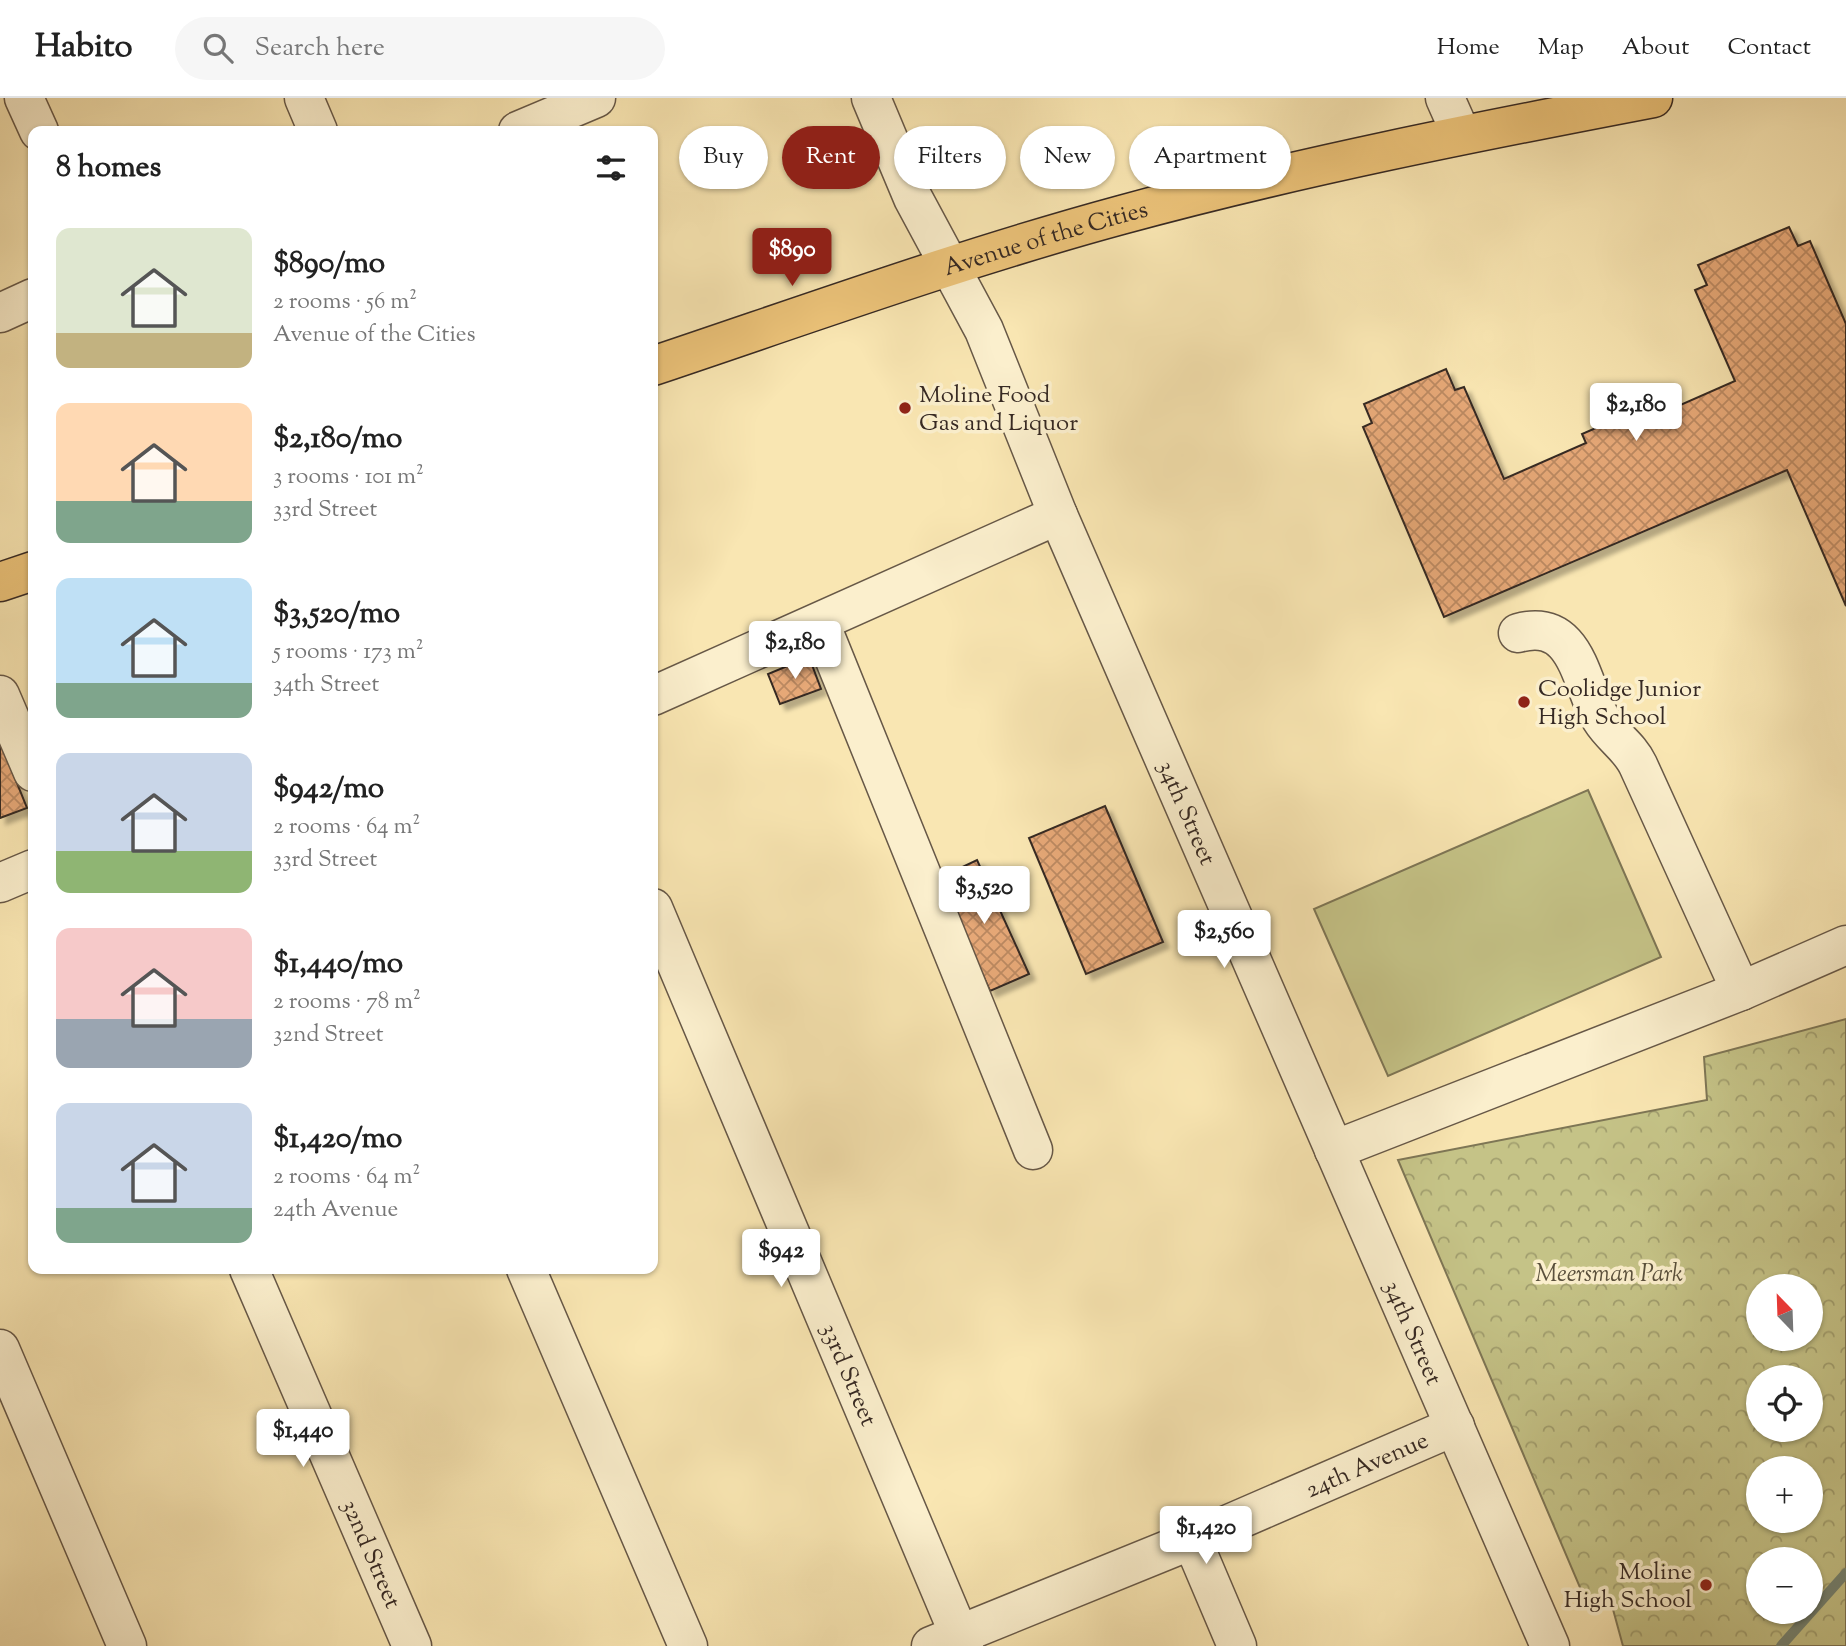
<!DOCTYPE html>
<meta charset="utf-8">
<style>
:root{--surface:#fff;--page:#f6f6f6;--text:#222;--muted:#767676;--line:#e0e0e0;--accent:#8f2418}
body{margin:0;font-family:"Sorts Mill Goudy",serif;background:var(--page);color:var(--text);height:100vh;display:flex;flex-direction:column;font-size:26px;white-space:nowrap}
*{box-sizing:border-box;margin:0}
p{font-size:23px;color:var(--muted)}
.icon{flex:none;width:38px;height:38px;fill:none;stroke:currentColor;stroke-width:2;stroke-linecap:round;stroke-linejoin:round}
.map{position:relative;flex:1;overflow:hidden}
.details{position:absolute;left:28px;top:28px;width:630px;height:1148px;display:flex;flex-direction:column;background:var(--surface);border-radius:14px;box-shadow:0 2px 5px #0004}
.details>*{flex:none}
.banner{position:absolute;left:679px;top:28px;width:665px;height:63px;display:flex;gap:14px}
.needle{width:46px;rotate:337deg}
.controls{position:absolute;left:1746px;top:1176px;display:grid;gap:14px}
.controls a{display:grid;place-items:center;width:77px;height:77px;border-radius:50%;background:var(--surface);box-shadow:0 2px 5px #0004;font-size:35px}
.price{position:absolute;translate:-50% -60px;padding:0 16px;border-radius:7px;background:#fff;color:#222;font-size:23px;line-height:46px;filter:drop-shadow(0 2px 4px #0008)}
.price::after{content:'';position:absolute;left:50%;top:42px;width:21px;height:16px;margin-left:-10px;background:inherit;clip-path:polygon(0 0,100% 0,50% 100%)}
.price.current{background:var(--accent);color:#fff}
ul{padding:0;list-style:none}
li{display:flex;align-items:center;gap:21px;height:175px;padding:0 28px}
li span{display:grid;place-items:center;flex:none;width:196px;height:140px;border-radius:14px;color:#555}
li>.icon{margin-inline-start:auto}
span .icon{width:84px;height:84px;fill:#fffc;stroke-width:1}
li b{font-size:30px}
h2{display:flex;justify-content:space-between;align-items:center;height:84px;padding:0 28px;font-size:30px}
.pill{padding:0 24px;border-radius:32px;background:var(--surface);box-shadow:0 2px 5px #0004;font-size:24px;line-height:63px}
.pill.current{background:var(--accent);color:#fff}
header{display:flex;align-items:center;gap:42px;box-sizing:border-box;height:98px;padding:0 35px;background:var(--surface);border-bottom:2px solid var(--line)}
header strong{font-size:33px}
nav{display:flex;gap:38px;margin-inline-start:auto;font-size:24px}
.search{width:490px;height:63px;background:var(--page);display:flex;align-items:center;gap:18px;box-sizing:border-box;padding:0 24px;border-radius:38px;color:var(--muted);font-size:26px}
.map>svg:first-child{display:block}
.grass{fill:#c5c387;stroke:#7e7655;stroke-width:2}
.forest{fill:url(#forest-crowns);stroke:#7e7655;stroke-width:2;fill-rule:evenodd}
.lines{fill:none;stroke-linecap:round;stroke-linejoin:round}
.stream{stroke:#748474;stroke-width:10}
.building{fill:url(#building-cross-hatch);stroke:#362923;stroke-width:2;filter:url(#shadow)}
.minor-casing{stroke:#675847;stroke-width:41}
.major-casing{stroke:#362923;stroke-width:41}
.minor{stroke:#fbefcd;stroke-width:38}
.major{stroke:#ecc379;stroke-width:38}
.poi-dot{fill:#8f2418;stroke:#fbefcd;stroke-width:2.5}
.labels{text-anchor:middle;stroke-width:7;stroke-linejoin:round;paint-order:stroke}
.street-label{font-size:24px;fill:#362923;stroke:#fbefcd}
.poi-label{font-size:24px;fill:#362923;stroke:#fbefcd;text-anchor:start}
.park-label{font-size:24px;font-style:italic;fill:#5a503c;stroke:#fbefcd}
</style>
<header>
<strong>Habito</strong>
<div class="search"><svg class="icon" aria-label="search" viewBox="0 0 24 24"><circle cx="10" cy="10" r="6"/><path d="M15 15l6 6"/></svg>Search here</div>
<nav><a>Home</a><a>Map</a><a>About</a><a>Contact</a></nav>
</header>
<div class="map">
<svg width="1846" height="1548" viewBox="0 0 1846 1548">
<defs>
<pattern id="forest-crowns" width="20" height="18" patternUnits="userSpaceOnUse" patternTransform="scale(1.75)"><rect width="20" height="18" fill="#c5c387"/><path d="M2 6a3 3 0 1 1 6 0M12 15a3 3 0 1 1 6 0" fill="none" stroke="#a19e6e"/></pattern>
<pattern id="building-cross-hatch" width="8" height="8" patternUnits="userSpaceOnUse" patternTransform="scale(1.75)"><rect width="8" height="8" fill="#e6a877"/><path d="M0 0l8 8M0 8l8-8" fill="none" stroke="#bb8961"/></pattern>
<filter id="shadow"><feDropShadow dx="6" dy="6" stdDeviation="2" flood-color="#0004"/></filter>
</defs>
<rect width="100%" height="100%" fill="#f9e6b2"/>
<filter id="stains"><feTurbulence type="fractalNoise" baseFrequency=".00286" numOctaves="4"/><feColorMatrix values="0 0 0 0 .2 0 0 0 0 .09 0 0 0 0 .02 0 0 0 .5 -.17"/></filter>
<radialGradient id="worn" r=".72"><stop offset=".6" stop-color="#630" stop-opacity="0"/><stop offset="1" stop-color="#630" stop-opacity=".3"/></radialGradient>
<polygon class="grass" points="1588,692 1661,859 1388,978 1314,811"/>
<path class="forest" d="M 1846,921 L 1846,1548 L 1623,1548 L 1611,1504 L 1590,1513 L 1398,1062 L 1707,1002 L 1704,959 ZM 1811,1188 L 1811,1241 L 1759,1241 L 1759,1188 ZM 1811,1279 L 1811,1332 L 1759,1332 L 1759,1279 ZM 1759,1370 L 1811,1370 L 1811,1423 L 1759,1423 ZM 1759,1461 L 1811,1461 L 1811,1514 L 1759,1514 Z"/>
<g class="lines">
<polyline class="stream" points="1781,1548 1846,1475"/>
</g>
<g class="building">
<polygon points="1789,129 1798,148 1810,143 1846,226 1846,508 1787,372 1444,519 1363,329 1372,325 1364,306 1446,271 1455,292 1464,289 1504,381 1586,345 1582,336 1646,308 1651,320 1735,283 1695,192 1707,187 1698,167"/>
<polygon points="809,559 821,591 780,606 768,576"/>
<polygon points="0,643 27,710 0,720"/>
<polygon points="1105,708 1163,844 1086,876 1029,740"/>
<polygon points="977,762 1029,876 990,893 939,780"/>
</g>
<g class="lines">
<defs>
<g id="minor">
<polyline points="24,0 39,33"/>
<polyline points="304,0 318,33"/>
<path id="s1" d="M 871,0 L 913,100 L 984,232 L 1058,417 L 1550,1548"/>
<polyline points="1445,0 1461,36"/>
<polyline points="518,33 596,0"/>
<polyline points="0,215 33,200"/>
<polyline points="820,525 1033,1052"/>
<path d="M 1518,535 C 1578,519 1580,586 1601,621 C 1612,639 1629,648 1638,667 L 1741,893"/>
<polyline points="0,597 33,674"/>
<polyline points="653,598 1058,417"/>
<polyline points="0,785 33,771"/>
<path id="s2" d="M 653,810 L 964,1548"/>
<polyline points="1334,1052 1741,893 1846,847"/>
<path id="s3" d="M 249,1171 L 412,1548"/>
<polyline points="526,1171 688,1548"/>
<polyline points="0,1251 127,1548"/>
<polyline points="1192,1442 1237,1548"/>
<path id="s4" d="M 931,1548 L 1192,1442 L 1455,1328"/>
</g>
<g id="major">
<path id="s5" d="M 653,268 C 808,216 963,160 1121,117 C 1297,69 1475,34 1653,0"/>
<polyline points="0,484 33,473"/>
</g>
</defs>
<use href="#minor" class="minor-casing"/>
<use href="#major" class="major-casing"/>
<use href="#minor" class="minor"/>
<use href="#major" class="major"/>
</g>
<g class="poi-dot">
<circle cx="905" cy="310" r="7"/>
<circle cx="1524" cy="604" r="7"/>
<circle cx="1706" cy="1487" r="7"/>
</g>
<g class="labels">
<g class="street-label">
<text dy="8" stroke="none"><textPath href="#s5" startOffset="413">Avenue of the Cities</textPath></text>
<text dy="8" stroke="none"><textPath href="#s1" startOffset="782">34th Street</textPath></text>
<text dy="8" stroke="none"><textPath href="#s1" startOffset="1349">34th Street</textPath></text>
<text dy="8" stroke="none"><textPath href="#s2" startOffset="506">33rd Street</textPath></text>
<text dy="8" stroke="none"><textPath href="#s4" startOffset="472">24th Avenue</textPath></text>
<text dy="8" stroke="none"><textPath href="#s3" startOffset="310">32nd Street</textPath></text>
</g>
<g class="poi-label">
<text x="919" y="304">Moline Food<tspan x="919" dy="28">Gas and Liquor</tspan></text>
<text x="1538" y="598">Coolidge Junior<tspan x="1538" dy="28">High School</tspan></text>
<text x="1692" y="1481" text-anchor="end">Moline<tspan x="1692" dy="28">High School</tspan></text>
</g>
<g class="park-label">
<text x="1609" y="1183">Meersman Park</text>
</g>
</g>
<rect width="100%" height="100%" filter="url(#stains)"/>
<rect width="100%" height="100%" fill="url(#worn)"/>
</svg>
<div class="controls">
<a><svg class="needle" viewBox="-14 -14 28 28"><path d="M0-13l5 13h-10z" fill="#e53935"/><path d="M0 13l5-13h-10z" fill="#767676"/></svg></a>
<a><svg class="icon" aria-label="locate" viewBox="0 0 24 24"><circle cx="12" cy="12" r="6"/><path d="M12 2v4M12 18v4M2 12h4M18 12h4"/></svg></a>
<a>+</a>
<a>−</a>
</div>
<b class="price current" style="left:792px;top:190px">$890</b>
<b class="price" style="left:1636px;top:345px">$2,180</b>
<b class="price" style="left:795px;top:583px">$2,180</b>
<b class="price" style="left:984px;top:828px">$3,520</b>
<b class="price" style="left:1224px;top:872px">$2,560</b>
<b class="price" style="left:781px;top:1191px">$942</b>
<b class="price" style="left:303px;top:1371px">$1,440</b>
<b class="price" style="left:1206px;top:1468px">$1,420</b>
<div class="banner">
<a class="pill">Buy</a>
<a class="pill current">Rent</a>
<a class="pill">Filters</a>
<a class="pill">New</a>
<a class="pill">Apartment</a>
</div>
<section class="details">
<h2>8 homes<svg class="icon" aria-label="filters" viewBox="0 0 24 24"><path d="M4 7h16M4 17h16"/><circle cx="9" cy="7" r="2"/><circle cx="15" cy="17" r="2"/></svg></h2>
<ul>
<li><span style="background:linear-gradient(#dfe7d0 75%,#c2b280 0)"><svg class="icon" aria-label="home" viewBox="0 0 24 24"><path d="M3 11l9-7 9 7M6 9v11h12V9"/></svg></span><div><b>$890/mo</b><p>2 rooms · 56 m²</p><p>Avenue of the Cities</p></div></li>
<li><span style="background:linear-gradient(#ffd9b3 70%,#7fa58c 0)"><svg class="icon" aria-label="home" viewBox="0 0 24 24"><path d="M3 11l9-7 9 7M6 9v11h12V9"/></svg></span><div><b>$2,180/mo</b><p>3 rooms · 101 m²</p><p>33rd Street</p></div></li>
<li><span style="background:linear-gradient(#bfe0f5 75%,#7fa58c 0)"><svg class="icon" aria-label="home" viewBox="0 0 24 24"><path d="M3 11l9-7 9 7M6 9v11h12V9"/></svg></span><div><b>$3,520/mo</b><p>5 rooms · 173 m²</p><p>34th Street</p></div></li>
<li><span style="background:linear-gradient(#c9d6e8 70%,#8fb573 0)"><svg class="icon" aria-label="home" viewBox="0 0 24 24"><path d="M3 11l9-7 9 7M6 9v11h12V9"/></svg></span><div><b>$942/mo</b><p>2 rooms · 64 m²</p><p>33rd Street</p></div></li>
<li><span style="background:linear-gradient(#f6c9c9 65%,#9aa5b1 0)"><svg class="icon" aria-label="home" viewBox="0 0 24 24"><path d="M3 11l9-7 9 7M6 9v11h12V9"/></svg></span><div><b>$1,440/mo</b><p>2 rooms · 78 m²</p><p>32nd Street</p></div></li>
<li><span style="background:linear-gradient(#c9d6e8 75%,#7fa58c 0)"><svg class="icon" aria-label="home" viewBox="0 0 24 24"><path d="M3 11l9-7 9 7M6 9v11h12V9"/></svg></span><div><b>$1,420/mo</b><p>2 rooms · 64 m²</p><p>24th Avenue</p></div></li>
</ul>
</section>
</div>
